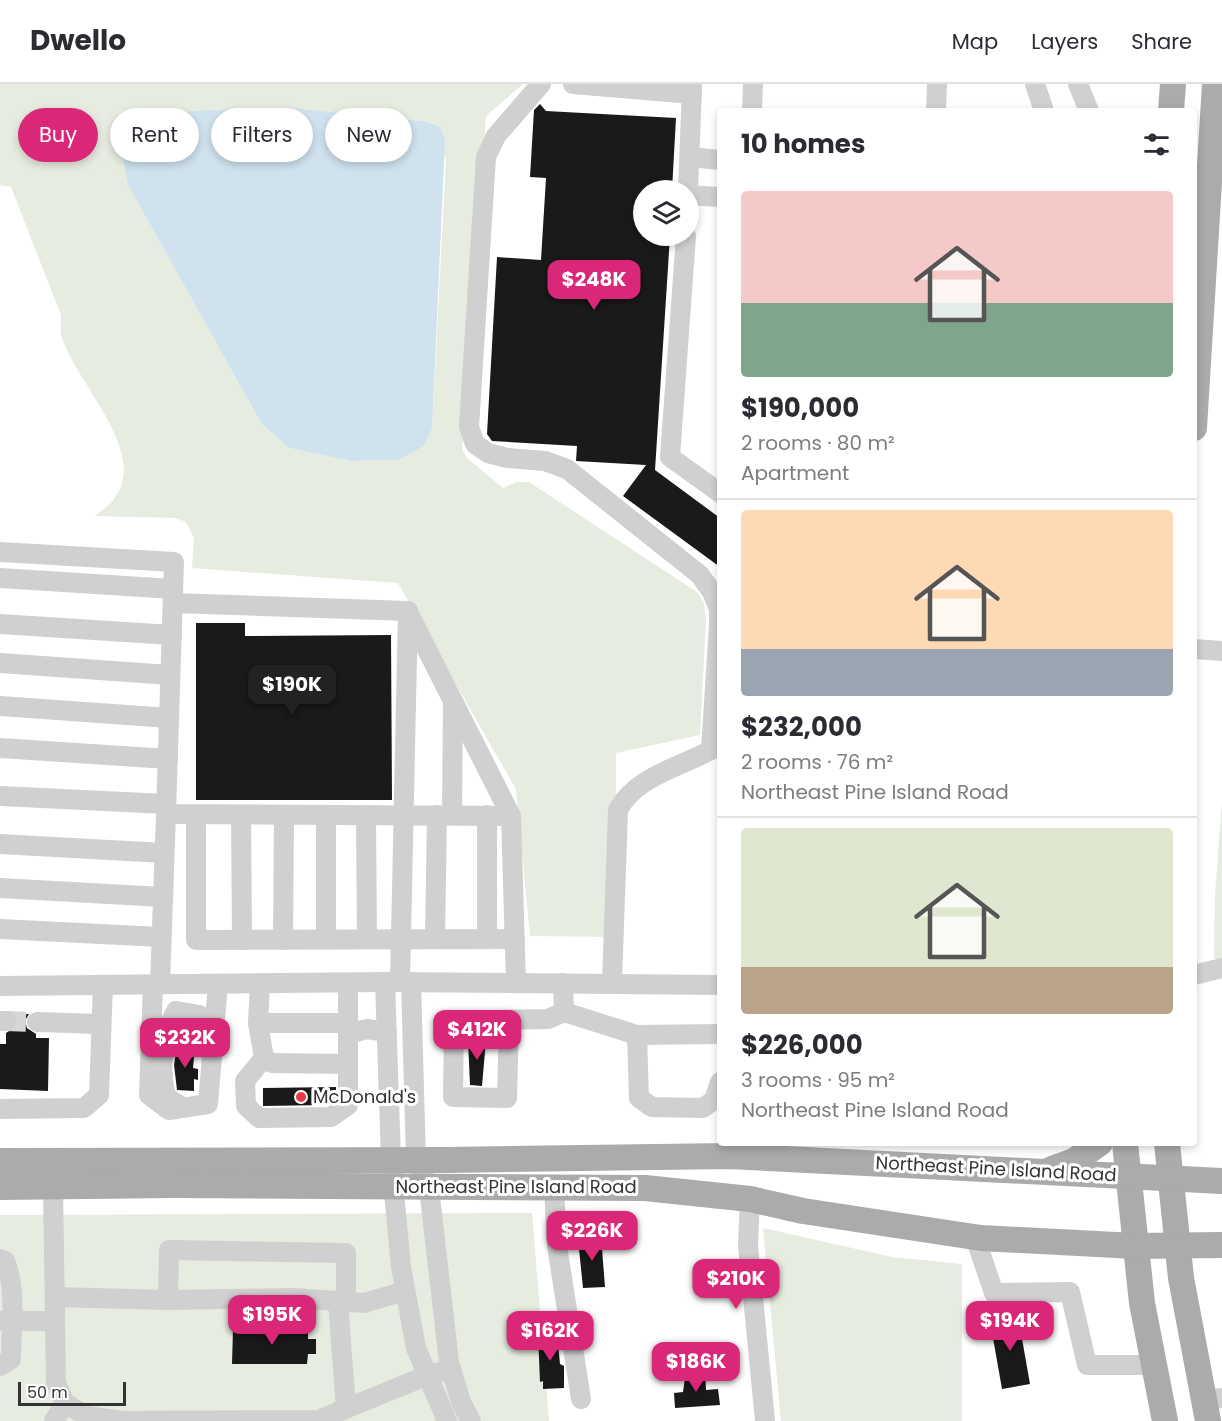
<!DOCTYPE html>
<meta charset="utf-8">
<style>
:root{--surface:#fff;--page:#f2f2f3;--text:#2b2b33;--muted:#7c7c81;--line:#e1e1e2;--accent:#db2777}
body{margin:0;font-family:Poppins,sans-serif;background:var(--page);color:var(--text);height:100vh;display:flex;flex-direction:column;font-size:22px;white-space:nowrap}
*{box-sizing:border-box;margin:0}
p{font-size:20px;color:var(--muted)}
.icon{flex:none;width:33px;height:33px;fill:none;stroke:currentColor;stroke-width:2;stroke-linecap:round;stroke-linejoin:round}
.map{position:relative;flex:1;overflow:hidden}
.panel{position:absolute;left:717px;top:24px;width:480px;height:1038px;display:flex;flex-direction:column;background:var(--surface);border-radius:6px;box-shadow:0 3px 9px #0003}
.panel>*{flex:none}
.guide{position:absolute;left:18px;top:24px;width:570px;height:54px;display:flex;gap:12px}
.controls{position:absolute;left:633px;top:96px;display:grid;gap:12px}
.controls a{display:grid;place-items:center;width:66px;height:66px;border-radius:50%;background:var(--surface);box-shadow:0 3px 9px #0003;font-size:30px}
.scale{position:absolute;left:18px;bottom:15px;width:108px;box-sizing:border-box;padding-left:6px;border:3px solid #333;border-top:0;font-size:16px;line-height:21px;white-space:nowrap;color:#333;-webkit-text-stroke:4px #fff;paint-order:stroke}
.price{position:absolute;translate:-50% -51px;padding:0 14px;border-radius:12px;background:var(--accent);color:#fff;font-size:20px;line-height:39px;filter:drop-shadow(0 2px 3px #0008)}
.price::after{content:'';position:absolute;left:50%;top:36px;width:18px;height:14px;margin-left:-9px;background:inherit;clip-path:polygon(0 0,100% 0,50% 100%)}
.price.active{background:#222;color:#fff}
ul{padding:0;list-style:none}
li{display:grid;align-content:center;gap:12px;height:318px;padding:0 24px}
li+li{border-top:2px solid var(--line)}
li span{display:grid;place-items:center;height:186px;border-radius:6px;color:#555}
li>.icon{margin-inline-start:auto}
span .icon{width:108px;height:108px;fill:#fffc;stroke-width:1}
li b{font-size:26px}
h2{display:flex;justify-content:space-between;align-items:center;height:72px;padding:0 24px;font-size:26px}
.pill{padding:0 21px;border-radius:27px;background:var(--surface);box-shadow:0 3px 9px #0003;font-size:21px;line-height:54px}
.pill.active{background:var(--accent);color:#fff}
header{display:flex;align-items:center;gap:36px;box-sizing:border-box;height:84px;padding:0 30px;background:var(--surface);border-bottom:2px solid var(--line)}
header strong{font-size:28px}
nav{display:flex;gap:33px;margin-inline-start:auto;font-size:21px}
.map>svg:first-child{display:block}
.green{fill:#e6ecdf;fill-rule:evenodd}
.water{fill:#cfe2ee}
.building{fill:#1a1a1a}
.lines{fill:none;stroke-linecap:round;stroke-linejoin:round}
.minor-tunnel{stroke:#d6d6d6;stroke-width:20;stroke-dasharray:20 10;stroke-linecap:butt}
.minor{stroke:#d0d0d0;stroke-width:20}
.major{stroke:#ababab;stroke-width:26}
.poi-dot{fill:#e63946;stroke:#fff;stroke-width:2}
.labels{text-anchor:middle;stroke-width:6;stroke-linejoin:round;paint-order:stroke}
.poi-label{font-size:18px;fill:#333;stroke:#fff;text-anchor:start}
.street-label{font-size:18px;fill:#333;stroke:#fff}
</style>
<header>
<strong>Dwello</strong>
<nav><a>Map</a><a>Layers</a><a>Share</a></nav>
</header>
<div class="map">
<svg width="1222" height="1337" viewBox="0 0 1222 1337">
<rect width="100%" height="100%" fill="#fff"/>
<g class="green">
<path d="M 0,0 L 523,0 L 486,32 L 462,365 L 468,375 L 503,404 L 516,398 L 529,398 L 697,508 L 704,519 L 706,536 L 700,651 L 616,669 L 616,853 L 530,852 L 516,705 L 398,499 L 192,484 L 194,454 L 186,438 L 175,434 L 94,432 C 170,387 79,307 62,254 C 60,247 61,238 61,231 L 11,103 L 0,101 ZM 293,24 L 423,37 L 446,75 L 432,345 L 424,362 L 399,376 L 351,377 L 289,364 L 261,339 L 128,101 L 145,35 L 218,25 Z"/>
<polygon points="1222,717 1222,875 1214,875 1215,810"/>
<polygon points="532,1129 549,1337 0,1337 0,1131"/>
<polygon points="763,1144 892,1173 962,1180 962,1337 781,1337"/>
</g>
<path class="water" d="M 293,24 L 423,37 L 440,43 L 445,56 L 432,345 L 424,362 L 399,376 L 351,377 L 289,364 L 261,339 L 128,101 C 124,82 119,60 133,43 C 152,22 263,25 293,24 Z"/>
<g class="building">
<polygon points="540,20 546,27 676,34 672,106 644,106 644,152 670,152 655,386 720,434 720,483 623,412 646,381 576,377 577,362 492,357 487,350 497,173 541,176 546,94 530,93 534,26"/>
<polygon points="196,539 245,539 245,552 391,551 392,716 196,716"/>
<polygon points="15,930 29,930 25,937 27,944 36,950 36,954 49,954 48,1007 0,1005 0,960 6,960 6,949 17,942"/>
<polygon points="468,956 486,956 482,1002 470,1001"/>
<polygon points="177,962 195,963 193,984 198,985 198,996 194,995 194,1007 177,1006 174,981"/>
<polygon points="336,1003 336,1015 327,1021 263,1022 263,1004"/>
<polygon points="601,1152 605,1203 583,1204 578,1155"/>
<polygon points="1018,1232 1030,1300 1002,1305 990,1237"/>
<polygon points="268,1238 284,1238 284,1246 308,1246 308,1255 316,1255 316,1270 308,1270 307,1280 232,1280 233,1245 268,1246"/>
<polygon points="557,1249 560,1280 564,1282 564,1304 543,1305 543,1297 540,1298 538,1250"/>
<polygon points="705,1286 706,1306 718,1305 720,1321 675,1324 674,1309 683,1308 685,1294 690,1294 690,1287"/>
</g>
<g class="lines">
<polyline class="minor-tunnel" points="6,937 37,938"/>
<g class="minor">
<path d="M 541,0 L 496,52 L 486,73 L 469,343 L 475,360 L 488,369 L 507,374 L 545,377 L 567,385 L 700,491 L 712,508 L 719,525 L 719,541 L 711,666 C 680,683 635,693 618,726 L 612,899"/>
<polyline points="573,0 692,10"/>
<polyline points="1035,0 1044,27"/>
<polyline points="1078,0 1089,27"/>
<polyline points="752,27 753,0"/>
<polyline points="936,27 937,0"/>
<polyline points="690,73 720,76"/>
<polyline points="688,106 692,3"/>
<polyline points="688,111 720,113"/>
<polyline points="686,152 670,373 720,409"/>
<polyline points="0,468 174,478 166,730 511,732 516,899"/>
<polyline points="0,494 173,505"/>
<polyline points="173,519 408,527"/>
<polyline points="409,530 511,732"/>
<polyline points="0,540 172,551"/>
<polyline points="1194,565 1222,567"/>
<polyline points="0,579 170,591"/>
<polyline points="0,622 169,634"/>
<polyline points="0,664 168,675"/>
<polyline points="0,712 166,720"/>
<polyline points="196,731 196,856 515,855"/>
<polyline points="241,731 242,856"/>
<polyline points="326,731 326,855"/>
<polyline points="366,731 367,855"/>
<polyline points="452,731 453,620"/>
<polyline points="487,731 487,855"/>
<polyline points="0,760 164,769"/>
<polyline points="0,804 163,813"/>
<polyline points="0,845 161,853"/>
<polyline points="435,855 437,731"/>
<polyline points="283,856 284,731"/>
<polyline points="1194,891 1222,884"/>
<polyline points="385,898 391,1076 401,1183 416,1264 447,1337"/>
<polyline points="400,898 408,527"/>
<polyline points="411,898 416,1076 429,1104 449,1278 461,1318 471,1337"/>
<polyline points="260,899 258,939 264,974 245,997 246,1022 259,1034 331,1033 348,1021 348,899"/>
<polyline points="153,900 149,1011 169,1026 208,1020 218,900"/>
<polyline points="160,900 166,730"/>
<polyline points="0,902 385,898 720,901"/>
<polyline points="564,928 637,951 720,950"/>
<polyline points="509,936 507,1014 453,1013 454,937 548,935 564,928 563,899"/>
<polyline points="0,937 6,937"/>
<polyline points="37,938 101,940"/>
<polyline points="258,939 348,939"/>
<polyline points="348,950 367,945 387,948"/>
<polyline points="637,951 639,1014 652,1023 703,1024 714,1016 720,998"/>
<polyline points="264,974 272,979 348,980"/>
<path d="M 183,1023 L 167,1014 C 158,987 163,951 176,927 L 199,931 L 210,959"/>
<polyline points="0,1025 84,1024 99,1011 103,901"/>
<polyline points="53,1103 56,1299 65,1319 86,1332 123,1337 318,1336 426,1292 451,1285"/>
<polyline points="554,1104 557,1162 581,1315"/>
<polyline points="750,1115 748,1161 765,1337"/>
<polyline points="975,1153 994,1209 1070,1208 1087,1281 1153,1281"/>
<path d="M 0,1175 L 5,1177 C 17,1205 11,1244 11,1275 L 0,1282"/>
<polyline points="55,1213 168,1216 294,1214 364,1219 405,1207"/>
<polyline points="168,1216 169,1166 346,1169 346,1218"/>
<polyline points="338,1217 346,1325"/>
<polyline points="0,1237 55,1237"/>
<polyline points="1203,1317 1222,1314"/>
<polyline points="54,1337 65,1319"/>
</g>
<g class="major">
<polyline points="1171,27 1173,0"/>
<polyline points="1194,344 1215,0"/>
<polyline points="1125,1059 1142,1219 1165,1337"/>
<polyline points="1167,1059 1181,1194 1208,1337"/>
<polyline points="0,1077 446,1076 729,1072 1222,1097"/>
<polyline points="1052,1085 1074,1077 1100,1059"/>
<polyline points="0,1103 173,1101 645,1104 750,1115 803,1127 981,1154 1135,1162 1222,1161"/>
</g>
</g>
<circle class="poi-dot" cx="301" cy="1013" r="6"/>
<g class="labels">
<g class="poi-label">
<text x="313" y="1019">McDonald's</text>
</g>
<g class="street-label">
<text transform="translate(996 1085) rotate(3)" y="6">Northeast Pine Island Road</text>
<text x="516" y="1109">Northeast Pine Island Road</text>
</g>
</g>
</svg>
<div class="controls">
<a><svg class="icon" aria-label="layers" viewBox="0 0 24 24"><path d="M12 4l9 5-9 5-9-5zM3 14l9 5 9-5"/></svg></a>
</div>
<div class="scale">50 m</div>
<b class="price" style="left:594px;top:227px">$248K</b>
<b class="price active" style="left:292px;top:632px">$190K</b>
<b class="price" style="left:477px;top:977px">$412K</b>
<b class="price" style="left:185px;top:985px">$232K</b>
<b class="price" style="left:592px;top:1178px">$226K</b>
<b class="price" style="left:736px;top:1226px">$210K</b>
<b class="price" style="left:272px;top:1262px">$195K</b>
<b class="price" style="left:1010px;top:1268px">$194K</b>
<b class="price" style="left:550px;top:1278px">$162K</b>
<b class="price" style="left:696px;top:1309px">$186K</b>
<div class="guide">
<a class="pill active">Buy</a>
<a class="pill">Rent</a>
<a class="pill">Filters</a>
<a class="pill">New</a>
</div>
<section class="panel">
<h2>10 homes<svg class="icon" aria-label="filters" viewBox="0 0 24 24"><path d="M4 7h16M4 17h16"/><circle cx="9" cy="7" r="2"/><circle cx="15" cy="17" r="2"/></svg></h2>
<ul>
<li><span style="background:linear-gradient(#f6c9c9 60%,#7fa58c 0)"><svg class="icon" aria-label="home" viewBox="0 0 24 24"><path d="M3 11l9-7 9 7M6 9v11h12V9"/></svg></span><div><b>$190,000</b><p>2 rooms · 80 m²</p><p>Apartment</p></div></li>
<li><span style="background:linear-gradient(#ffd9b3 75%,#9aa5b1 0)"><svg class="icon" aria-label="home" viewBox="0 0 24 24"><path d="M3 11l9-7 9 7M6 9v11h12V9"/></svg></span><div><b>$232,000</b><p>2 rooms · 76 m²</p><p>Northeast Pine Island Road</p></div></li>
<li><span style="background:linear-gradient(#dfe7d0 75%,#b9a48a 0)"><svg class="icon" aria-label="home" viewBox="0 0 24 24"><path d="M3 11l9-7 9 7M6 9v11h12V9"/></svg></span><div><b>$226,000</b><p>3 rooms · 95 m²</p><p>Northeast Pine Island Road</p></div></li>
</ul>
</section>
</div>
